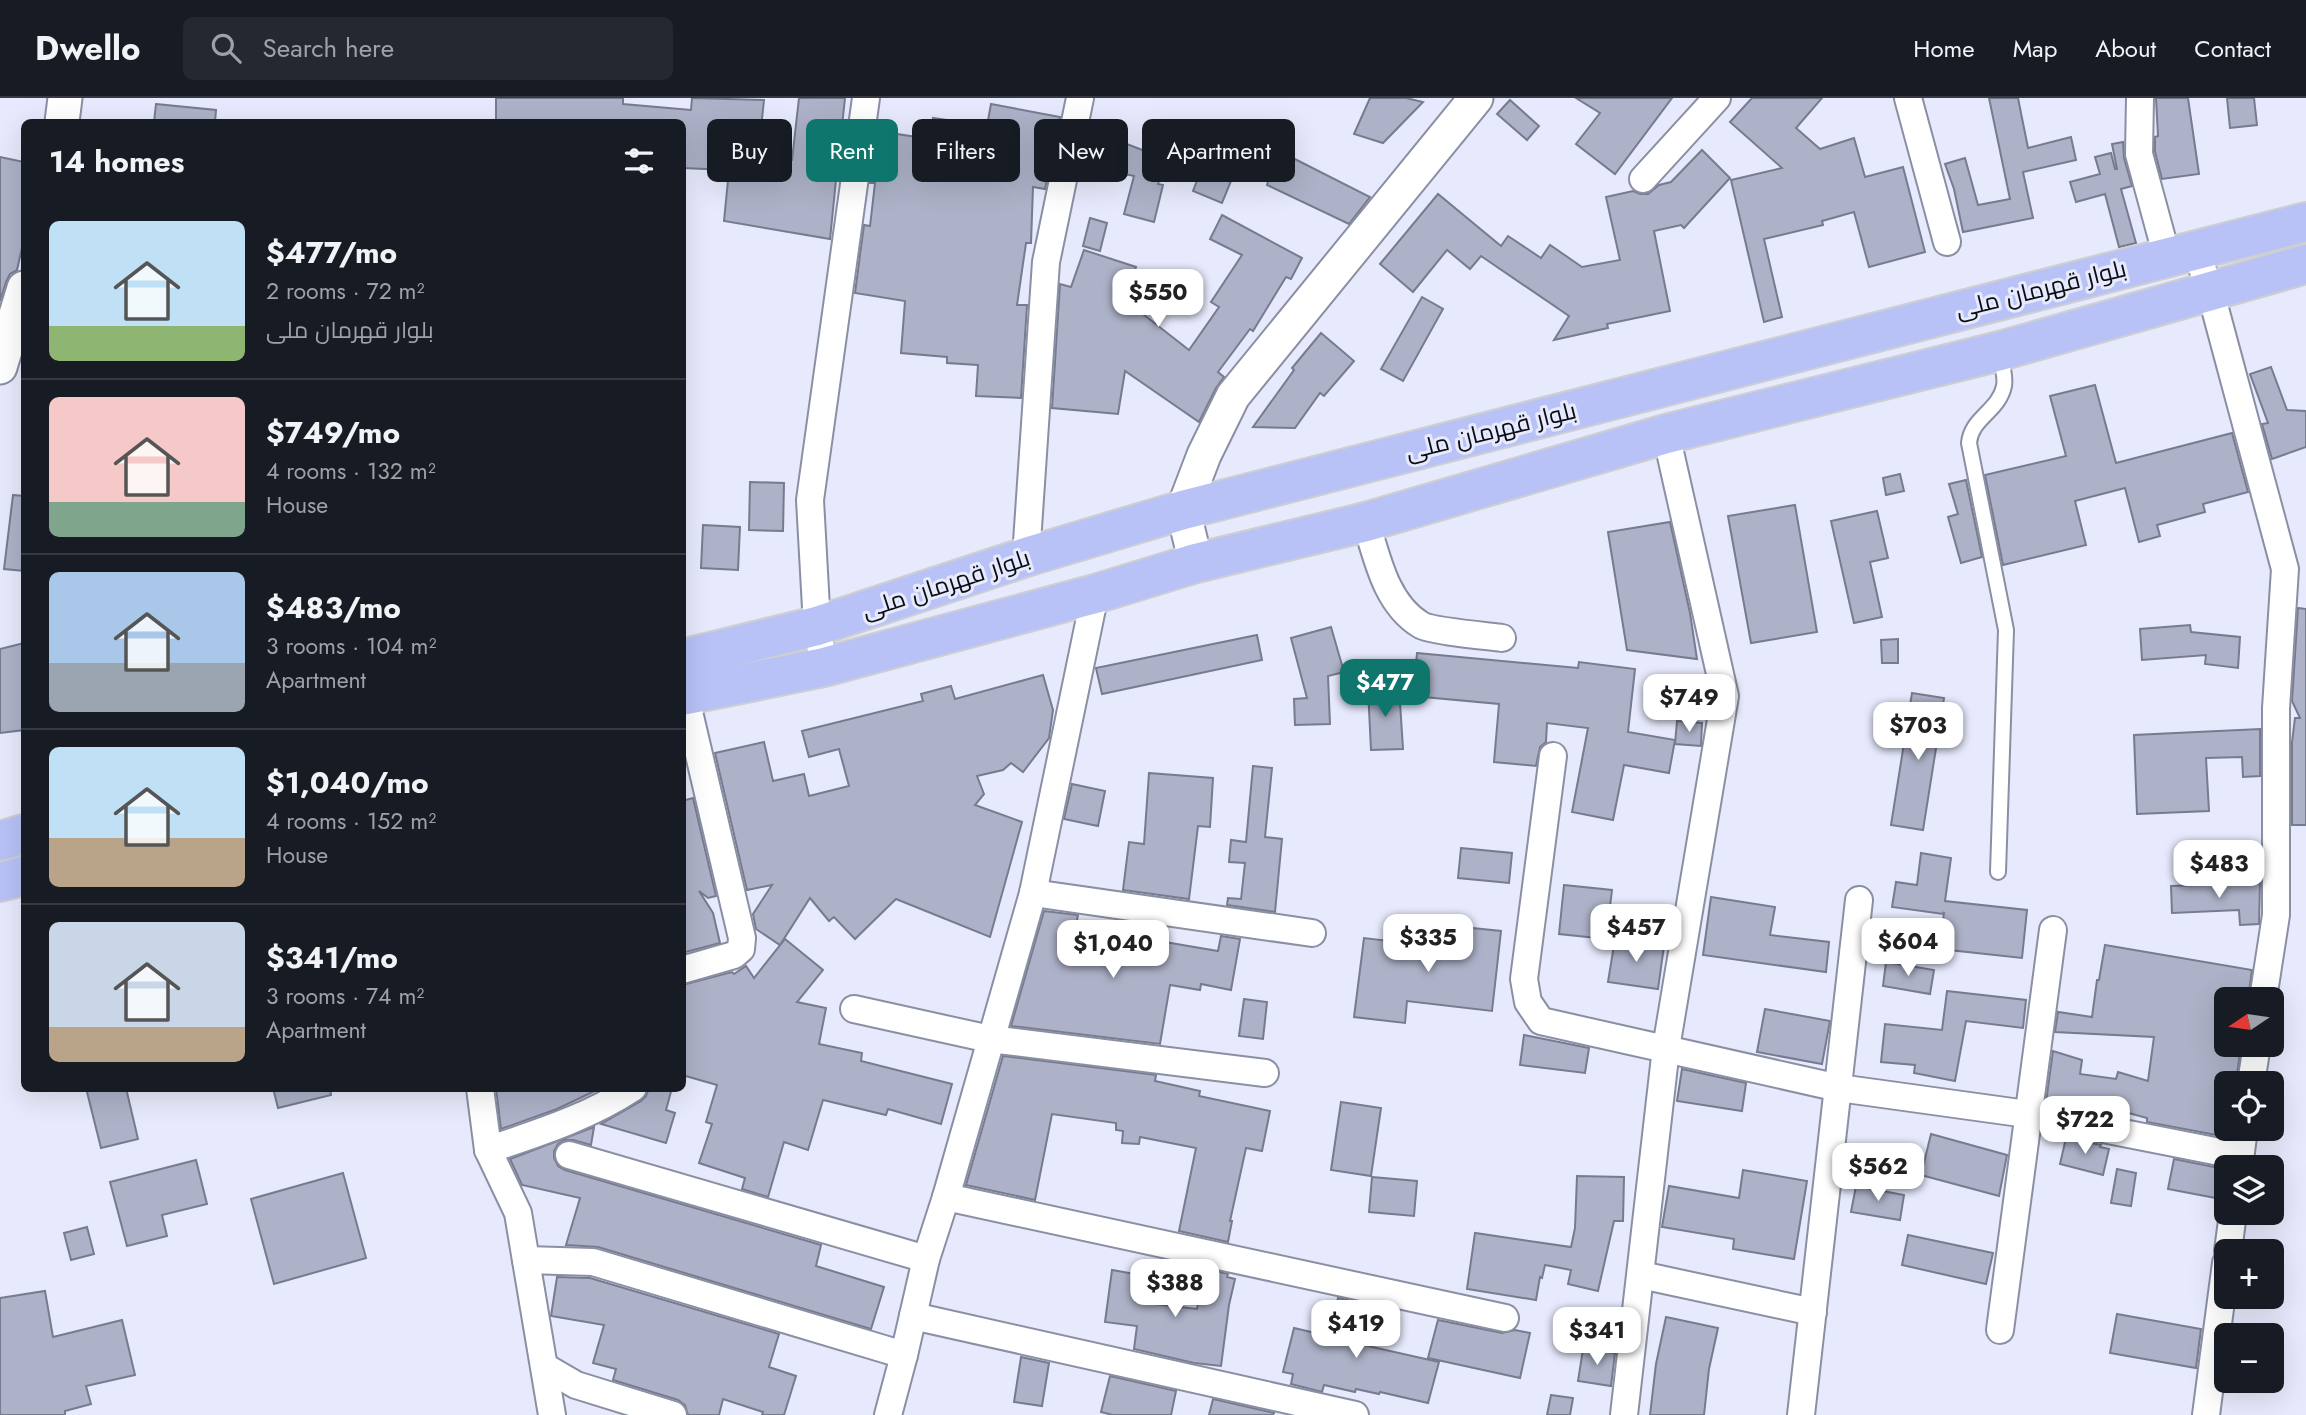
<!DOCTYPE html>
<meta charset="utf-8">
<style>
:root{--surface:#171b24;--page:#242831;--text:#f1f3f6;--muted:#9ea1a6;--line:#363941;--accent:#0f766e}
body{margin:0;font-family:Jost,Cairo,sans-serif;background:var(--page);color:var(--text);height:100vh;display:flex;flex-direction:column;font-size:26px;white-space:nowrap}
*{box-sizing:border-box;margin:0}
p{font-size:23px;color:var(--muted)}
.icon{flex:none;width:38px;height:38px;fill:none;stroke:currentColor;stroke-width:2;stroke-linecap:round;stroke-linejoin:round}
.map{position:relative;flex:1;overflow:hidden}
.side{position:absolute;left:21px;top:21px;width:665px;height:973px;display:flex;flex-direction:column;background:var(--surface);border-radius:10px;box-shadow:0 7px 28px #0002}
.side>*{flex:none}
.banner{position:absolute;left:707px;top:21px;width:665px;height:63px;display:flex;gap:14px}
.needle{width:46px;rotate:257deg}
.tools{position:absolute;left:2214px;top:889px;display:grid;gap:14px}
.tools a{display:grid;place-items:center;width:70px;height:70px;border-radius:10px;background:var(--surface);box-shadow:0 7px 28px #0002;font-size:35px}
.price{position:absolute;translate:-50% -60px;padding:0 16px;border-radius:14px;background:#fff;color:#222;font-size:23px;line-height:46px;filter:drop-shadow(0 2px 4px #0008)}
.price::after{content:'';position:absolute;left:50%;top:42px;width:21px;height:16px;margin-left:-10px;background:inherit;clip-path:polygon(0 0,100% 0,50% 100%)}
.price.current{background:var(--accent);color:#fff}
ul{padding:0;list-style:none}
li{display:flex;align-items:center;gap:21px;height:175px;padding:0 28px}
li+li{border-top:2px solid var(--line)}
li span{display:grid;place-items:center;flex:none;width:196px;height:140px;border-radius:10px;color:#555}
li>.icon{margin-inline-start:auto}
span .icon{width:84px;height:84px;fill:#fffc;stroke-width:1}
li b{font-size:30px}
h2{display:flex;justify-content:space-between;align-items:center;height:84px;padding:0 28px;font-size:30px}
.chip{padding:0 24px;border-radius:10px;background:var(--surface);box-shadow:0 7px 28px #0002;font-size:24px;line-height:63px}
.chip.current{background:var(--accent);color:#fff}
header{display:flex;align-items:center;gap:42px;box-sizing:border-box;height:98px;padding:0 35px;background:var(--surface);border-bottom:2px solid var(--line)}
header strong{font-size:33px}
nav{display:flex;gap:38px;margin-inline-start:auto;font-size:24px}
.search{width:490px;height:63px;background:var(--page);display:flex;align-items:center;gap:18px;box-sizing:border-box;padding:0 24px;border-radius:10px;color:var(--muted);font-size:26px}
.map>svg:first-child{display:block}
.building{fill:#adb2c8;stroke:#777b8f;stroke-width:2}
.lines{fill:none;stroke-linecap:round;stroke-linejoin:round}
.service-casing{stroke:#8a8fa4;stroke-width:18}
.minor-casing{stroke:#8a8fa4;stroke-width:30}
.tertiary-casing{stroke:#8a8fa4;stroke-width:37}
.trunk-casing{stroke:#cecfd0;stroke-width:42}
.service{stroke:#fff;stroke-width:14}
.minor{stroke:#fff;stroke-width:26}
.tertiary{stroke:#fff;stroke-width:33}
.trunk{stroke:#b8c2f6;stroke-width:38}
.labels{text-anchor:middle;stroke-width:6;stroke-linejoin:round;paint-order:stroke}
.street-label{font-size:24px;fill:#0b0d14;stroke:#e6eafc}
</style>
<header>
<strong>Dwello</strong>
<div class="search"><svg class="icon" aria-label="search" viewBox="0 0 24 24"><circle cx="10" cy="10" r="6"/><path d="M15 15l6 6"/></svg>Search here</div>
<nav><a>Home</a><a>Map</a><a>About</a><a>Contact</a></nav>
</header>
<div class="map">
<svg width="2306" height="1317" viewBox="0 0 2306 1317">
<rect width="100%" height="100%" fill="#e6eafc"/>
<g class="building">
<polygon points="496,0 623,0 623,6 691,12 692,0 764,2 758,58 792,62 799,0 845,0 842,28 846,28 839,82 836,82 830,141 724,123 729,72 682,70 682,24 496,24"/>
<polygon points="1370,0 1406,0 1423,4 1383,45 1354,36"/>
<polygon points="1576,0 1672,0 1615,76 1576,46 1600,15"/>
<polygon points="1752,0 1822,0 1796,30 1820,51 1854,40 1865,79 1903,69 1925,154 1869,169 1854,114 1822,123 1823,127 1764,141 1782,219 1764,224 1731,82 1782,70 1730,24"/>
<polygon points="1989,0 2018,0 2028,50 2071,39 2076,62 2023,74 2033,120 1963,134 1954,91 1945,66 1965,60 1978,107 2010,101"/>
<polygon points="2156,0 2188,0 2199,76 2162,81 2155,54 2155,39 2158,38"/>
<polygon points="2227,0 2254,0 2257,27 2230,30"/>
<polygon points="1510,2 1539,28 1527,42 1497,16"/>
<polygon points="156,6 216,12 215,24 154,24"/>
<polygon points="991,6 1060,19 1045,91 1033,89 1031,145 1026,145 1017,207 1027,207 1021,300 976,298 978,267 947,265 947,259 901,255 905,203 855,195 864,127 870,128 875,85 870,85 877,33 930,41 933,20 987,28"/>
<polygon points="1094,37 1119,43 1166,61 1158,86 1163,87 1154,124 1124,116 1134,78 1088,68"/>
<polygon points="2123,44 2124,60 2132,88 2121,91 2136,145 2119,149 2105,96 2076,104 2070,84 2100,76 2095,59 2111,55 2115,71 2117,71 2112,46"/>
<polygon points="1277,52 1370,99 1349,126 1267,87"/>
<polygon points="1702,52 1730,80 1684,130 1681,127 1654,133 1670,213 1607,226 1608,230 1554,242 1569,218 1481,158 1470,171 1447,152 1413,194 1380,166 1438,96 1501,148 1508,138 1541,160 1550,147 1582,169 1620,162 1606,99 1633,93 1640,96 1648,96 1659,87 1671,84"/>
<polygon points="0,59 24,64 24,141 17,172 10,176 6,184 0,203"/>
<polygon points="1203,67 1233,78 1222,105 1193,93"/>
<polygon points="1222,117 1302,160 1291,181 1286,179 1253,233 1250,231 1218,274 1224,279 1216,290 1199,324 1125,273 1118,316 1052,310 1060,186 1071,189 1084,152 1136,169 1125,202 1189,252 1219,209 1211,204 1242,157 1210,141"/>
<polygon points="1090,120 1107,125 1100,153 1083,148"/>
<polygon points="1422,199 1443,211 1403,283 1381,271"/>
<polygon points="1321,235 1354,263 1324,298 1320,295 1295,330 1253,329 1294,272 1292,270"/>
<polygon points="2271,269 2287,312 2306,313 2306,349 2272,361 2262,326 2268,325 2250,276"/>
<polygon points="2095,287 2116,365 2232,335 2248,394 2203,406 2205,414 2157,427 2160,438 2139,444 2125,390 2075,403 2086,447 2003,467 1985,377 2066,358 2050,298"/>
<polygon points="1900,376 1904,393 1886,397 1883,380"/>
<polygon points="1966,382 1982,459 1961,465 1948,419 1958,416 1949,386"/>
<polygon points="750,384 784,385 783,433 749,432"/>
<polygon points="13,397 24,398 24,473 4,471"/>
<polygon points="1795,407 1817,534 1751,545 1728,418"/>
<polygon points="1877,413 1888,460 1870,464 1882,519 1854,525 1831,423"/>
<polygon points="1670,424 1690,515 1697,561 1627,552 1608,434"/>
<polygon points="703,427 740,429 738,472 701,470"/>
<polygon points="2298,510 2306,511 2306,727 2292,727 2292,644 2295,620 2300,620 2292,603"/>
<polygon points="2190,527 2191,534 2240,539 2238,570 2205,566 2206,557 2142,562 2140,531"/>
<polygon points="1331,529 1344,574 1328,578 1330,626 1295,627 1294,601 1307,600 1291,540"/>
<polygon points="1257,537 1262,562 1102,596 1096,570"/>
<polygon points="1898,541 1898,565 1882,565 1881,542"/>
<polygon points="24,545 24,632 0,635 0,551"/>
<polygon points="1417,555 1578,570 1579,564 1635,571 1628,634 1675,642 1669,675 1624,667 1613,722 1572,714 1588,630 1547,625 1546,644 1540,649 1536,668 1494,664 1499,606 1413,598"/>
<polygon points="1043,577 1053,612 1049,640 1023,674 1011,665 1003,672 977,678 984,696 975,707 1022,724 990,839 896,801 855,841 834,819 829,823 810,800 780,847 756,831 753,816 772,787 747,792 715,655 764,644 773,683 804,676 809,698 849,688 839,651 809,659 802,633 923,603 921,596 951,588 955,601"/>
<polygon points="1399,589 1403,651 1371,652 1368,591"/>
<polygon points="1912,595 1944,600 1923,732 1891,727"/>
<polygon points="1677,623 1702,625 1701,648 1675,646"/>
<polygon points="2260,631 2260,678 2243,679 2242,659 2206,660 2209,713 2137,716 2134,637"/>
<polygon points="1253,668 1272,670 1265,739 1282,741 1275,814 1227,807 1228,800 1241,801 1245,765 1229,764 1231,742 1246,744"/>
<polygon points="1149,675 1213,680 1210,729 1198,728 1189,801 1123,792 1129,744 1144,746"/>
<polygon points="1072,686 1105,693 1098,728 1064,721"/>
<polygon points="693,700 716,798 708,800 699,793 713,815 720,845 682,855 682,703"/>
<polygon points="1461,750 1512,755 1509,785 1458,780"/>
<polygon points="1921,755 1951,760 1945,803 2027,812 2022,860 1940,851 1944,814 1943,816 1892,809 1896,784 1917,787"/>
<polygon points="2260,785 2259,826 2240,827 2239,812 2172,815 2171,788"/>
<polygon points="1564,787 1612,792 1606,841 1559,836"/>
<polygon points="1711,799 1775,809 1770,837 1829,844 1826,874 1703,857"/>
<polygon points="1044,813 1078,817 1074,838 1121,847 1126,824 1156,829 1153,842 1218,853 1221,838 1240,841 1231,892 1201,886 1200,892 1170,887 1160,946 1011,928"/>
<polygon points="1443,827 1501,833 1492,913 1407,903 1405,925 1354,919 1364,840 1440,849"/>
<polygon points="785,841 823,872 797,904 826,910 819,946 862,955 861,963 952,986 941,1026 888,1011 886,1017 823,1002 808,1052 784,1044 768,1099 742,1091 745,1080 699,1065 712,1026 706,1024 717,987 682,977 682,887 732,874 734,876 746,868 754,880"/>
<polygon points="1615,841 1664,848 1658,891 1608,884"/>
<polygon points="2105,847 2252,872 2248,901 2226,901 2226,947 2241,947 2236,985 2226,985 2227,1039 2147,1024 2147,1020 2110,1010 2108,1016 2046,1004 2053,953 2082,962 2080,976 2116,981 2118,974 2148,983 2154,939 2055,934 2058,914 2092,919 2097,882 2099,882"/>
<polygon points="1886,864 1934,872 1930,896 1883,888"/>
<polygon points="1947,893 2026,902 2023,930 1966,923 1955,983 1914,975 1915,967 1881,964 1885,926 1942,932"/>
<polygon points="1244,901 1267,904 1263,941 1239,938"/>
<polygon points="1765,911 1830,923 1822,966 1757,954"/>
<polygon points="1524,937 1589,950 1585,975 1520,967"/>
<polygon points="1003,958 1156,977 1155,983 1200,993 1199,998 1270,1013 1262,1053 1246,1050 1230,1123 1232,1123 1228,1144 1179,1133 1196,1050 1140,1039 1139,1046 1122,1045 1123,1033 1116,1032 1116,1025 1052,1016 1035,1102 966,1087"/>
<polygon points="1682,971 1746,985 1742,1013 1677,1003"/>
<polygon points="86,990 126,990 138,1041 101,1050"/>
<polygon points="273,990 330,990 331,997 278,1010"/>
<polygon points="496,990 601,990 557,1011 501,1031"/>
<polygon points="649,990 672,990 666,1012 675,1015 666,1045 601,1026 641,1003 646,998"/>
<polygon points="1341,1004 1381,1010 1371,1078 1331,1072"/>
<polygon points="594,1029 591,1047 573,1042 565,1042 558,1046 554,1053 554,1060 558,1068 565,1072 821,1147 816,1168 884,1189 871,1231 598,1149 566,1147 580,1100 522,1087 510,1061"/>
<polygon points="1931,1036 2007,1057 1999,1098 1921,1077"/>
<polygon points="2066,1040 2101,1047 2100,1049 2109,1051 2103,1077 2060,1066"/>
<polygon points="2174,1061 2224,1071 2225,1076 2221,1101 2168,1091"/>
<polygon points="196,1062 207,1106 162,1117 167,1138 127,1148 110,1084"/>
<polygon points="2117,1071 2136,1075 2131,1108 2111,1105"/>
<polygon points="1743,1072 1807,1083 1794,1161 1733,1151 1734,1141 1662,1129 1669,1088 1739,1100"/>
<polygon points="343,1075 366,1160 274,1186 251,1101"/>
<polygon points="1577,1078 1624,1079 1623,1123 1614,1123 1598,1193 1568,1186 1571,1172 1545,1167 1542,1180 1540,1179 1536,1202 1467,1191 1475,1135 1571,1149 1575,1130"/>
<polygon points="1372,1079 1417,1083 1414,1118 1369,1114"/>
<polygon points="1856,1088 1904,1097 1900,1122 1851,1114"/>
<polygon points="87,1129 94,1156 71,1162 64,1135"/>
<polygon points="1908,1137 1993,1155 1986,1186 1902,1167"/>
<polygon points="1205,1171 1228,1176 1227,1179 1235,1181 1229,1207 1221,1268 1194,1265 1134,1251 1137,1228 1105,1224 1112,1172 1141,1177 1136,1204 1197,1211"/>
<polygon points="557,1179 590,1180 779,1236 769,1269 796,1278 784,1317 762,1317 763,1314 723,1301 719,1317 688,1317 685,1307 678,1302 613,1282 616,1271 593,1265 604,1227 551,1218"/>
<polygon points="45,1193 53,1239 122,1222 135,1277 86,1288 91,1306 65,1313 65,1317 0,1317 0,1200"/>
<polygon points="1338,1200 1370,1207 1359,1246 1439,1264 1428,1305 1380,1294 1379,1296 1356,1291 1355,1294 1324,1287 1322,1294 1291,1286 1293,1276 1283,1274 1294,1230 1328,1238"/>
<polygon points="2117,1216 2201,1231 2196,1270 2110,1255"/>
<polygon points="1666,1219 1718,1230 1709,1271 1704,1317 1650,1317 1656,1266"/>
<polygon points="1438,1222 1502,1235 1515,1232 1530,1235 1520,1280 1428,1260"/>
<polygon points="1583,1251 1615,1255 1611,1288 1578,1283"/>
<polygon points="1021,1259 1049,1265 1042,1308 1014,1304"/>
<polygon points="1110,1278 1176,1293 1171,1317 1113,1317 1101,1314"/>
<polygon points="1551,1297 1573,1300 1570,1317 1547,1317"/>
<polygon points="1213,1301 1274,1315 1273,1317 1209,1317"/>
</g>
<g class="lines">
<defs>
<path id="service" d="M 1998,774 L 2006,532 L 1969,345 C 1971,320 1999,313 2004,288 C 2006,278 2001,264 2000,254"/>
<g id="minor">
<polyline points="1908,0 1947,144"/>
<polyline points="2140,0 2139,56 2167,159"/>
<polyline points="1643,81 1717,0"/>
<polyline points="2196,153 2210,192 2285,471 2276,610 2276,817 2263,901"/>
<path d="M 1366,424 C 1377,460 1386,506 1421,527 C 1431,533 1487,538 1502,540"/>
<polyline points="1026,459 1046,164 1080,0"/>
<polyline points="824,569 817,528 810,402 866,0"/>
<polyline points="1553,658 1524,881 1528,904 1541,923 1839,990 2027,1016 2240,1058"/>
<polyline points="1033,795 1312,835"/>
<polyline points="682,872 734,857 741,851 742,840 685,597"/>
<polyline points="854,911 990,941 1265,975"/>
<polyline points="2251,985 2257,947"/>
<polyline points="480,990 488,1052 518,1115 552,1317"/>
<path d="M 488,1052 C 538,1035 589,1019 633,990"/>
<polyline points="569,1057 926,1161"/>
<polyline points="2239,1069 2244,1031"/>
<polyline points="946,1099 1505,1220"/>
<polyline points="2228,1153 2233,1115"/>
<polyline points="526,1162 593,1164 904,1257"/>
<polyline points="1641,1177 1813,1214"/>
<polyline points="913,1218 1355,1317"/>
<polyline points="2000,1232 2053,832"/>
<polyline points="545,1269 576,1287 673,1317"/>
<polyline points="888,1317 904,1257 926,1161 946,1099 1033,795 1095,496"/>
<polyline points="1624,1317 1666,950 1725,598 1666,336"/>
<polyline points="1801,1317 1859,802"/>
<polyline points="2206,1317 2226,1165"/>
</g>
<g id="tertiary">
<polyline points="62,24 65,0"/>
<polyline points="0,269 24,190"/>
<polyline points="1196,465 1183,412 1204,357 1233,298 1476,0"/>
</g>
<g id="trunk">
<polyline points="682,561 817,528 1026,459 1183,412 2306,124"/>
<polyline points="682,598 824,569 1095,496 1196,465 1366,424 1666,336 2000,253 2306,166"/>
<polyline points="0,743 24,736"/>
<polyline points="0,784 24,778"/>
</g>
</defs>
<use href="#service" class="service-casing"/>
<use href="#minor" class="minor-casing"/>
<use href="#tertiary" class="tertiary-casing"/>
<use href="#trunk" class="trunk-casing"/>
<use href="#service" class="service"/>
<use href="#minor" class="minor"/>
<use href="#tertiary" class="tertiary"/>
<use href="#trunk" class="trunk"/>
</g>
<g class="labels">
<g class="street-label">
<text transform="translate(2041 191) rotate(-14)" y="8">بلوار قهرمان ملی</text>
<text transform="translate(1491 333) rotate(-14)" y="8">بلوار قهرمان ملی</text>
<text transform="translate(946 486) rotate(-18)" y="8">بلوار قهرمان ملی</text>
</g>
</g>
</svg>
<div class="tools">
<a><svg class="needle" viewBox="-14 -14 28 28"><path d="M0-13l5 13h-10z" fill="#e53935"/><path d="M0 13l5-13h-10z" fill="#9ea1a6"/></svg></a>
<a><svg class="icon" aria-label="locate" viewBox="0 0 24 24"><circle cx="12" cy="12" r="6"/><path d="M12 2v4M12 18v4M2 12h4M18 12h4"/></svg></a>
<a><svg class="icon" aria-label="layers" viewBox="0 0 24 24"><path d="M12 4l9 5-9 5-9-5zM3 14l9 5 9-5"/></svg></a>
<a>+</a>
<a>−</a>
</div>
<b class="price" style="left:1158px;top:231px">$550</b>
<b class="price current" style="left:1385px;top:621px">$477</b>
<b class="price" style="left:1689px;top:636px">$749</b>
<b class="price" style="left:1918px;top:664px">$703</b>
<b class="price" style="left:2219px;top:802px">$483</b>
<b class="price" style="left:1636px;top:866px">$457</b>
<b class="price" style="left:1428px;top:876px">$335</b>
<b class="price" style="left:1908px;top:880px">$604</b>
<b class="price" style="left:1113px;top:882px">$1,040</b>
<b class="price" style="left:2085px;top:1058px">$722</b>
<b class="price" style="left:1878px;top:1105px">$562</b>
<b class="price" style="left:1175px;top:1221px">$388</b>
<b class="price" style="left:1356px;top:1262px">$419</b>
<b class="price" style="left:1597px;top:1269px">$341</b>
<div class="banner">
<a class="chip">Buy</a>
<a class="chip current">Rent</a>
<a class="chip">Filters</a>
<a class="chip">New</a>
<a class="chip">Apartment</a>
</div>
<section class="side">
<h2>14 homes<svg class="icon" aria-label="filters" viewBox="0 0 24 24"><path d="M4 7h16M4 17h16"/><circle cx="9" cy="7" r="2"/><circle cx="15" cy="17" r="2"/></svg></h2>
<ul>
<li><span style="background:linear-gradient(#bfe0f5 75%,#8fb573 0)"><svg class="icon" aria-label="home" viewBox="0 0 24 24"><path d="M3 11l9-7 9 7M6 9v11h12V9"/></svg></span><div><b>$477/mo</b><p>2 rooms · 72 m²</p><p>بلوار قهرمان ملی</p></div></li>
<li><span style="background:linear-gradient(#f6c9c9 75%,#7fa58c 0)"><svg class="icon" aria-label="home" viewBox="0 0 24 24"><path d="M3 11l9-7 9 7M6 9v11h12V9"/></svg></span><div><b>$749/mo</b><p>4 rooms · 132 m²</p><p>House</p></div></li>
<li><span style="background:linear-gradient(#a9c7e8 65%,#9aa5b1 0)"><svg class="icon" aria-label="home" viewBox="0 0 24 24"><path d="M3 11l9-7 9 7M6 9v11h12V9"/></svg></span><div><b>$483/mo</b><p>3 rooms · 104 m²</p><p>Apartment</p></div></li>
<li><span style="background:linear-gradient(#bfe0f5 65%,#b9a48a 0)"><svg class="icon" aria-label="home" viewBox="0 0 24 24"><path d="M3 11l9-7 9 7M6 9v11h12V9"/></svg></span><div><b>$1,040/mo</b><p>4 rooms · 152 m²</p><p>House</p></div></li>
<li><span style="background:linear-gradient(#c9d6e8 75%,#b9a48a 0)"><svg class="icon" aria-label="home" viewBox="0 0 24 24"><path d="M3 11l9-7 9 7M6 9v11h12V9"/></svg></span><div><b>$341/mo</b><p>3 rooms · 74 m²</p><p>Apartment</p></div></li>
</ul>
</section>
</div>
